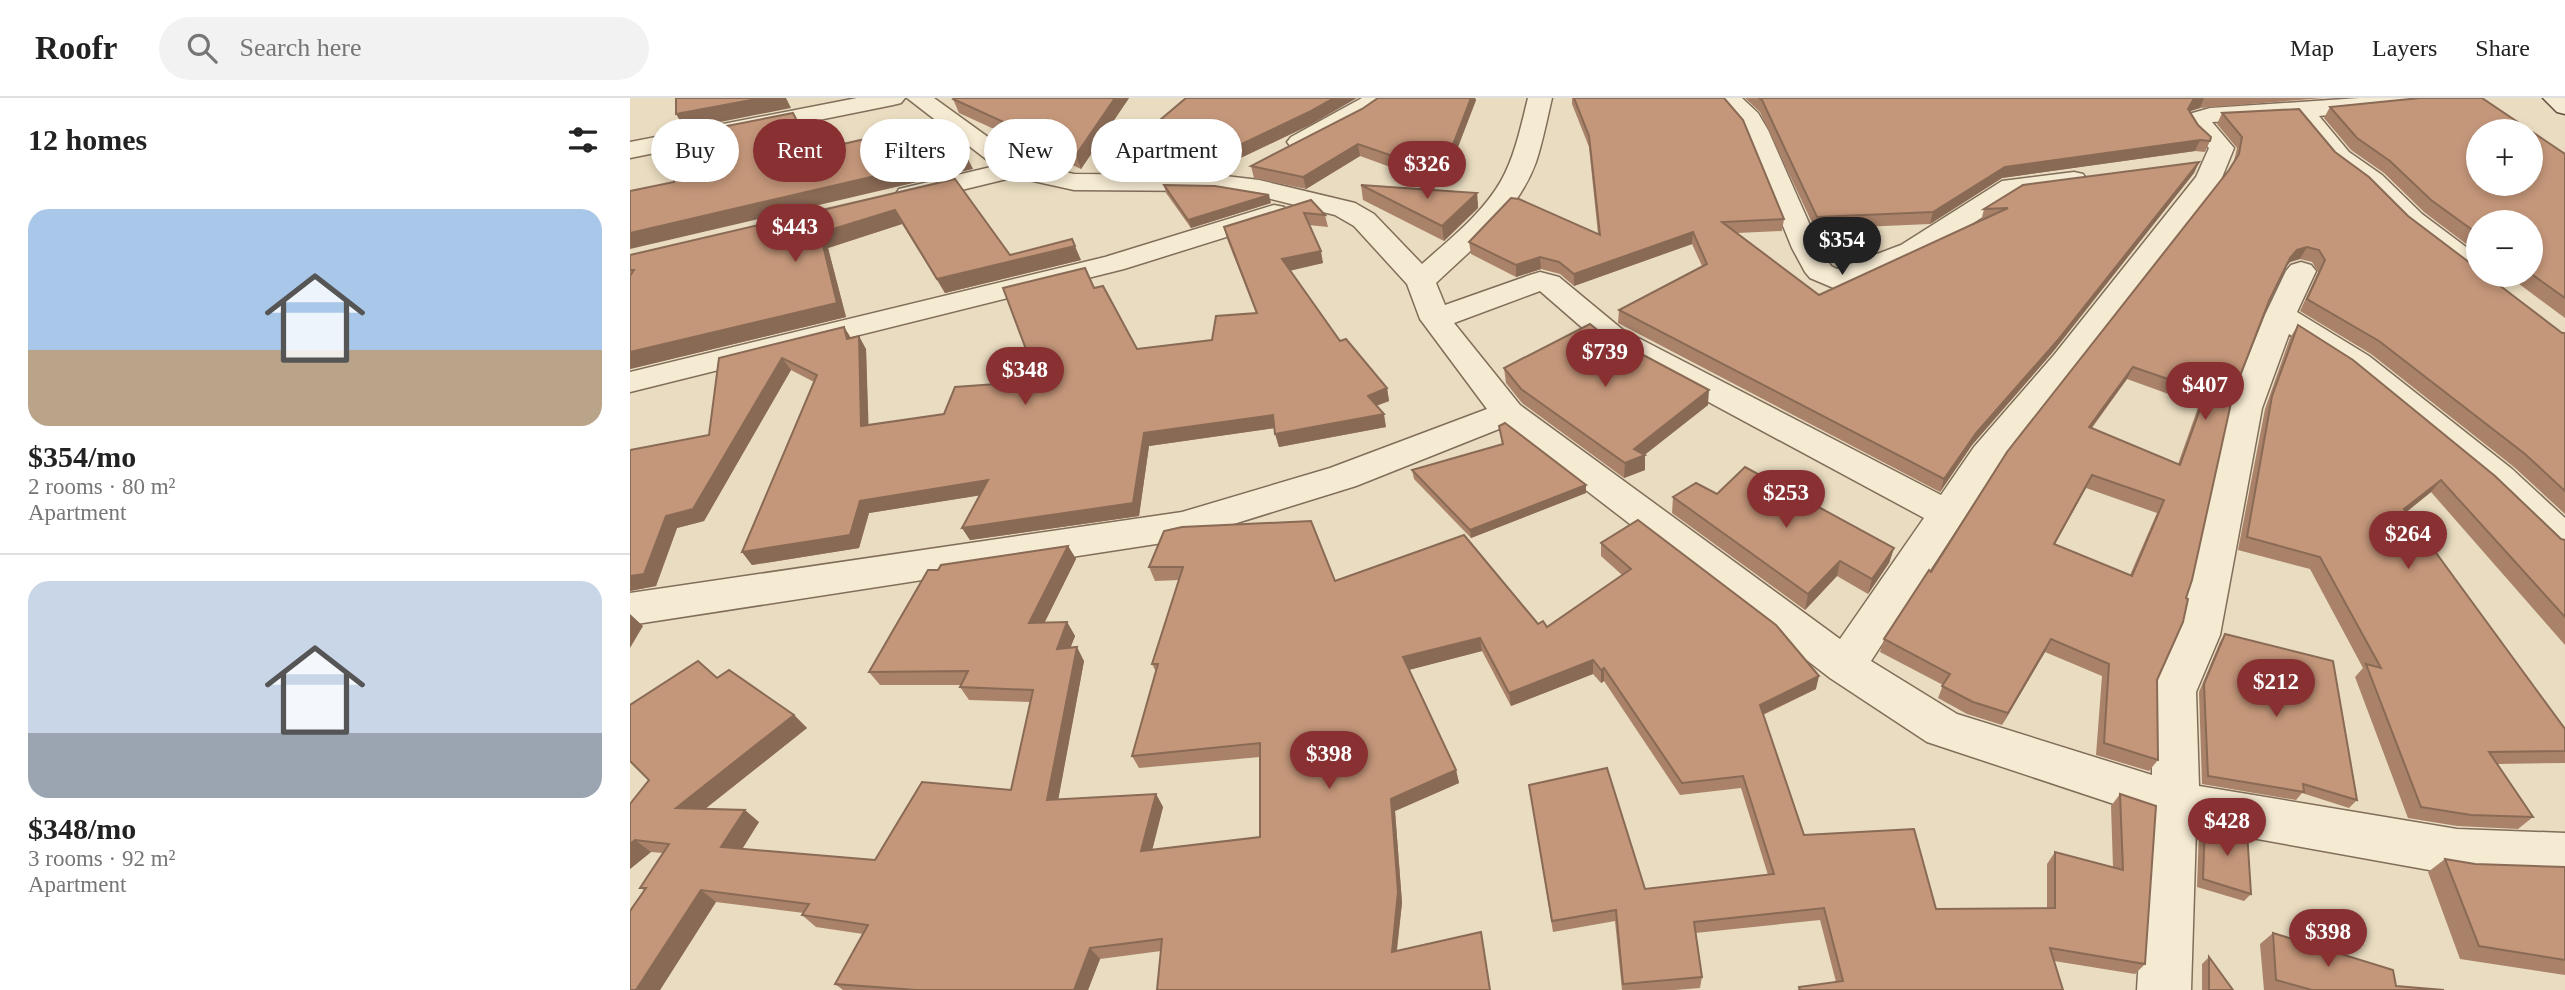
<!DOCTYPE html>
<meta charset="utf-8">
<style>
:root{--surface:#fff;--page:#f2f2f2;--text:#222;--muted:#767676;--line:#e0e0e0;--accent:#893032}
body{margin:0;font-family:Georgia,serif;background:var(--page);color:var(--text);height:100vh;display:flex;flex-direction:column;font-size:26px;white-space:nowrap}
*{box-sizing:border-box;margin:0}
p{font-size:23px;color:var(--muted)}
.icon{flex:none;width:38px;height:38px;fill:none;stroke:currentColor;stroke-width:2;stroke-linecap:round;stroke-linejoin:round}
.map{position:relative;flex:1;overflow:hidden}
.panel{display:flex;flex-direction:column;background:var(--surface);width:630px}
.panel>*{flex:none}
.guide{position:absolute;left:21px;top:21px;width:665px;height:63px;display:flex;gap:14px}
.controls{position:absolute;left:1836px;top:21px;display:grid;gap:14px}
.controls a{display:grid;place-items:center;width:77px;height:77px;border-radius:50%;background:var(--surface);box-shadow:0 4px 10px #0003;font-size:35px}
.price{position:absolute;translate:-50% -60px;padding:0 16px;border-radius:24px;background:var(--accent);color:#fff;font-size:23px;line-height:46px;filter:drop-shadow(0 2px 4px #0008)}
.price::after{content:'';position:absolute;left:50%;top:42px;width:21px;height:16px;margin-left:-10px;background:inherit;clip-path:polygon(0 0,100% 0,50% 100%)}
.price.on{background:#222;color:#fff}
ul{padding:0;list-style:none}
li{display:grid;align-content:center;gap:14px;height:371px;padding:0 28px}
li+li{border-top:2px solid var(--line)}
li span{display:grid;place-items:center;height:217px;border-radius:21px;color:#555}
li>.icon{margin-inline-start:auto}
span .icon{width:126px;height:126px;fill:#fffc;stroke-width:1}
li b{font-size:30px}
h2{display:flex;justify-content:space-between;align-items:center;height:84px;padding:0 28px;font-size:30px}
.chip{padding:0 24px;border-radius:32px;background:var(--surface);box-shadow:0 4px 10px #0003;font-size:24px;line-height:63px}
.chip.on{background:var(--accent);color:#fff}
header{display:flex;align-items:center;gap:42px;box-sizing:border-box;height:98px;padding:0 35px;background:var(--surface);border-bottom:2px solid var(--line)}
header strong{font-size:33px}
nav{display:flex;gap:38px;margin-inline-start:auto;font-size:24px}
.search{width:490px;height:63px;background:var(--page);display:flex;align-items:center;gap:18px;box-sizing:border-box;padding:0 24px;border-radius:38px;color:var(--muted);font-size:26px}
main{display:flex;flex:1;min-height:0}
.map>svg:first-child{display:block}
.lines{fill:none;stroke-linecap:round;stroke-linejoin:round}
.street-casing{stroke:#806d5a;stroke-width:3}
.secondary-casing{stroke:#624f3d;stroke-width:3}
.street{fill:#f5ead2;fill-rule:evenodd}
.secondary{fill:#f5ead2;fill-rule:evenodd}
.wall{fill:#a98269;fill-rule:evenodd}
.shaded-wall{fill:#896a55}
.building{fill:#c4977a;stroke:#896a55;stroke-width:2;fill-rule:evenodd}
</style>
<header>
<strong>Roofr</strong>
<div class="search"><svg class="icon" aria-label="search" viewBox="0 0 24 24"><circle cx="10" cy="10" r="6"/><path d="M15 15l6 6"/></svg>Search here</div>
<nav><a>Map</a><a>Layers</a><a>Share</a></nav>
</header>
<main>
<section class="panel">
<h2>12 homes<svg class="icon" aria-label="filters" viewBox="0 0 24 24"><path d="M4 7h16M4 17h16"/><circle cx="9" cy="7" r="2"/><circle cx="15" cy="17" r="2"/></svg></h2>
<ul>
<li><span style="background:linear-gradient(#a9c7e8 65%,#b9a48a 0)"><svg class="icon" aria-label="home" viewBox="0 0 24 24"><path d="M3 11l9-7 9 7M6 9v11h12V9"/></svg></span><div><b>$354/mo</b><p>2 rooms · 80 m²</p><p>Apartment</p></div></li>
<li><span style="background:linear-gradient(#c9d6e8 70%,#9aa5b1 0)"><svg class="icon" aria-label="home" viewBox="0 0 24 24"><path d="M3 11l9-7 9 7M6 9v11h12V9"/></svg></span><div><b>$348/mo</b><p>3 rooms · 92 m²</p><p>Apartment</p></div></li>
</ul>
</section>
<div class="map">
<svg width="1935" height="892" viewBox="0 0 1935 892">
<rect width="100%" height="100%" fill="#e9dcc0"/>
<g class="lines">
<defs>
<g id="street">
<polygon points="227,0 275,0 271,5 263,7 0,60 0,44"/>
<path d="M 277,0 L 304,0 L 394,65 L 444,76 L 587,77 L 629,82 L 725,105 L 744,116 L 792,166 C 820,141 852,116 871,83 C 885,58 891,28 898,0 L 922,0 C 917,21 913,43 906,64 C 888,114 844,149 806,185 L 815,207 L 900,177 L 910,174 L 929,179 L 993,232 L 1311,397 L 1344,349 L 1424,257 L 1566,79 L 1579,50 L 1565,37 L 1556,21 L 1559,16 L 1580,10 L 1729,0 L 1812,0 L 1808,5 L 1800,7 L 1689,18 L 1719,54 L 1752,77 L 1792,116 L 1848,158 L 1848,177 L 1858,178 L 1848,181 L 1838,178 L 1772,128 L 1734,89 L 1701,64 L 1665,20 L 1582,24 L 1604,50 L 1591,82 L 1446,271 L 1370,365 L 1241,563 L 1327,616 L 1522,677 L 1522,594 L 1548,537 L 1598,310 L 1635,217 L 1656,173 L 1661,167 L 1671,164 L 1681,167 L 1686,173 L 1667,214 L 1739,258 L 1882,371 L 1935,420 L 1935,456 L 1921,452 L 1856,389 L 1717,272 L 1659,236 L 1632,310 L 1590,537 L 1566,594 L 1569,688 L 1827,731 L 1935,735 L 1935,781 L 1827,777 L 1566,730 L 1561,892 L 1507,892 L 1516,742 L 1520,718 L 1297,644 L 1200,580 L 874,329 L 726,388 L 552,442 L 0,527 L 0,495 L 552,414 L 700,370 L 857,311 L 790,221 L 777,186 L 724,128 L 705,117 L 629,98 L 587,93 L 444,92 L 385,79 L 278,105 L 269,103 L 265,97 L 269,91 L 365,68 ZM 910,193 L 971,246 L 1294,420 L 1210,541 L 890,307 L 824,225 Z"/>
<polygon points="732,0 758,0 746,12 679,49 670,52 661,49 657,44 661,39"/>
<polygon points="1087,0 1112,0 1128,15 1138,32 1190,150 1201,168 1207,171 1271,147 1372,83 1444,74 1453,76 1457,82 1453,88 1388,96 1291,159 1206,191 1180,180 1175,174 1162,150 1114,32"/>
<polygon points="644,107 654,109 658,115 654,121 494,171 0,294 0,274 475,159"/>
</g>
<polygon id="secondary" points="1913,0 1935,0 1935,16 1927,14"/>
</defs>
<use href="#street" class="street-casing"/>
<use href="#secondary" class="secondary-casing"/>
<use href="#street" class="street"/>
<use href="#secondary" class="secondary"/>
</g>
<g class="wall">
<polygon points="324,0 499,0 451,71 329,15 323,1"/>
<polygon points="748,0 845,0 846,2 813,88 730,58 676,91 624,80 621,68 732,11"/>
<polygon points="942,0 1094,0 1154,121 1152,133 1107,135 1189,197 1351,123 1354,111 1569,64 1564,75 1422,255 1342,347 1310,394 988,225 989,212 1072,168 1062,146 944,188 930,176 911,171 886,179 841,156 839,144 968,136 959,49 942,6"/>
<polygon points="1115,0 1694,0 1570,10 1560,13 1568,27 1580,43 1575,54 1565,53 1372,80 1300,126 1185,131 1130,14"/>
<polygon points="1700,9 1935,56 1935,220 1877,177 1900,177 1900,124 1848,124 1848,155 1794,114 1754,75 1721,52 1694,20"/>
<path d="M 1592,15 L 1705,54 L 1778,118 L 1932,235 L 1935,235 L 1935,416 L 1884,369 L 1741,256 L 1670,213 L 1688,174 L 1682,164 L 1670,161 L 1660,164 L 1655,170 L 1639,203 L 1603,296 L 1527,582 L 1528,662 L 1519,673 L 1466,657 L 1472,578 L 1415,554 L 1372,627 L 1337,616 L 1308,600 L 1313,587 L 1250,554 L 1254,541 L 1301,474 L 1599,72 L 1604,63 L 1607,50 L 1587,26 ZM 1497,281 L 1569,307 L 1548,366 L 1462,330 ZM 1456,390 L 1527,415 L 1500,477 L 1425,446 Z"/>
<polygon points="682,26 581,74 521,74 508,57 504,44"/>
<polygon points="325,81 380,157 451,162 315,195 272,126 198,150 216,219 0,271 0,157"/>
<polygon points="534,87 641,105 561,130 536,95"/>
<polygon points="731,87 847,95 848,110 814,143 733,102"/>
<polygon points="681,102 695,117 698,129 679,127 693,165 660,172 710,243 757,290 759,303 746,308 756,329 649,349 644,330 519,348 509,418 340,442 332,430 350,397 239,415 229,450 122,467 112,454 184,284 161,272 74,423 47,430 26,488 0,493 0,352 79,337 89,260 214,229 221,240 236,251 238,327 314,316 408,283 464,190 507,251 582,242 626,215 597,141 594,129"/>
<polygon points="1668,227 1931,441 1935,442 1935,547 1801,394 1776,414 1935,653 1935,665 1867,666 1903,719 1888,731 1827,728 1778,720 1725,579 1733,570 1680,471 1608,452 1635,311 1660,240"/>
<polygon points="970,234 1078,307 1014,357 1015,357 1015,372 994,380 892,305 876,285 874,270"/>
<polygon points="869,328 956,387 956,395 841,440 784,381 782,372 872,346"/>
<polygon points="1087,396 1264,450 1259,465 1238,496 1207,478 1175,512 1042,415 1043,399"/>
<polygon points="534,433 705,483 908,526 917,529 992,477 971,458 971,445 1186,591 1133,617 1174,737 1306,811 1417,810 1417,766 1425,754 1483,769 1481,708 1490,696 1515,866 1505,876 1424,863 1433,892 1168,892 1169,889 1206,884 1190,822 1065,835 1072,879 1070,890 1045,892 992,892 985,823 923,834 899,687 1015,791 1138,777 1111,690 1050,697 974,583 971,585 963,576 881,608 852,553 778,572 826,672 829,685 765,713 772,805 767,853 861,892 531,853 470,861 458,892 213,892 205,886 233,836 186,829 172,817 174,815 86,804 30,892 0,892 14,792 10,790 33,755 21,754 0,771 0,706 19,682 87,580 164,617 177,630 75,711 129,724 112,751 245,762 381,692 400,604 339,602 330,589 331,587 250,587 239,574 308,472 438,448 446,461 414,525 437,524 445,538 440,550 454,563 428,701 526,696 533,709 522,752 630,739 630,659 509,670 502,658 526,574 522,566 549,482 525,483 519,469"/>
<polygon points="1595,536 1727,702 1719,710 1672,695 1666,702 1572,686 1569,594 1590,544"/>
<polygon points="1575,726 1621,796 1614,803 1567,789 1569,733"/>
<polygon points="1815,761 1845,766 1935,769 1935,877 1830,861 1798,774"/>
<polygon points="1643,835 1766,888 1814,892 1634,892 1630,846"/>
<polygon points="1579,859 1603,892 1572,892 1572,866"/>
</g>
<g class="shaded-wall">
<polygon points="132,0 156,0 161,10 55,31 46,16"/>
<polygon points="485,0 499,0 451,71 446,57"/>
<polygon points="704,0 727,0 682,26 581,74 578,62"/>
<polygon points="841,0 845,0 846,2 813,88 812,75"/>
<polygon points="1570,0 1574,0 1570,10 1558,14 1554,22 1563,2"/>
<polygon points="1570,42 1565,53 1372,80 1300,126 1303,114 1375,69"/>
<polygon points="728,46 730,58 676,91 673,79"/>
<polygon points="336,57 343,71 0,151 0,135"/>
<polygon points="1569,64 1564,75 1422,255 1342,347 1310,394 1314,381 1346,335"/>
<polygon points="847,95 848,110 814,143 812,128"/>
<polygon points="639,97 641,105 561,130 558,122"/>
<polygon points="265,112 272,126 198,150 216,219 0,271 0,254 190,135"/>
<polygon points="1063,134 1062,146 944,188 944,176"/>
<polygon points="445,148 451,162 315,195 307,181"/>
<polygon points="1677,149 1670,161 1660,164 1654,172 1660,160 1667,152"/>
<polygon points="691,153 693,165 655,174 652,161"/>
<polygon points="910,159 911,171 886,179 886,167"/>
<polygon points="214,229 222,242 217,241"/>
<polygon points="229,238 236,251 239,340 231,328"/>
<polygon points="152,260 161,272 74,423 47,430 26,488 0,493 0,478 36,418"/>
<polygon points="1503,269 1497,281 1453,341 1459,329"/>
<polygon points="757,290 759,303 740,310 738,298"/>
<polygon points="1079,292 1078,307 1012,359 1015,357 1015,372 994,380 995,365 1004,351"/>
<polygon points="754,316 756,329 649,349 645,336"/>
<polygon points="643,317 646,330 519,348 509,418 340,442 332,430 514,335"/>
<polygon points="1462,377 1456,390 1418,458 1424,446"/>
<polygon points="358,382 365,395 239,415 229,450 122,467 112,454 230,403"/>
<polygon points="1811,382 1801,394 1764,424 1774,411"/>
<polygon points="956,387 956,395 841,440 840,432"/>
<polygon points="438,448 446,461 408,538 399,525"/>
<polygon points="1264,450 1259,465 1238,496 1242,481"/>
<polygon points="1210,463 1207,478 1175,512 1178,496"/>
<polygon points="0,516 13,528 0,550"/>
<polygon points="437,524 445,538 435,564 427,551"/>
<polygon points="850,540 852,553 775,573 773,559"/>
<polygon points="1421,541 1415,554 1372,627 1378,615"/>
<polygon points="447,549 454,563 426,714 417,702"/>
<polygon points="963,562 963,576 881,608 879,595"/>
<polygon points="974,570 974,583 971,585 971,572"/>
<polygon points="1189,578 1186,591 1127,619 1130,607"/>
<polygon points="164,617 177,630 61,722 46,710"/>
<polygon points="826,672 829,685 765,713 772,805 765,865 762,854 761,701"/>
<polygon points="526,696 533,709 519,765 511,753"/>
<polygon points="115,712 129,724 106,761 91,749"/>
<polygon points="5,742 21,754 0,771 0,746"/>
<polygon points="71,792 86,804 30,892 6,892"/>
<polygon points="460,850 470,861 458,892 444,892"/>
</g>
<g class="building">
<polygon points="46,0 132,0 46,16"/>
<polygon points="324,0 485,0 446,57 323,1"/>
<polygon points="556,0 704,0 679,14 578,62 517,61 504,44"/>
<polygon points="748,0 841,0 812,75 728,46 673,79 621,68 732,11"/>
<polygon points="944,0 1094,0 1113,22 1154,121 1092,124 1189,197 1378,110 1354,111 1393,87 1569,64 1427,243 1346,335 1314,381 989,212 1077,166 1063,134 944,176 929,164 910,159 886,167 839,144 881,100 889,101 970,137 959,38"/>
<polygon points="1129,0 1570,0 1563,2 1558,11 1568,27 1581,39 1580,43 1570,42 1375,69 1303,114 1187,119 1132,2"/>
<path d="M 1790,0 L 1852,0 L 1935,56 L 1935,200 L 1900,175 L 1900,124 L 1848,124 L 1848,136 L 1801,102 L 1760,63 L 1727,40 L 1700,9 ZM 1848,33 L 1900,33 L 1900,86 L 1848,86 Z"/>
<path d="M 1669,11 L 1705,54 L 1739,79 L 1778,118 L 1848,171 L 1848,177 L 1856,177 L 1932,235 L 1935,235 L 1935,393 L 1895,356 L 1749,243 L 1677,201 L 1695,162 L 1689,152 L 1677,149 L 1667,152 L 1660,160 L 1639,203 L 1603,296 L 1562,482 L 1556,500 L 1558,501 L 1553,524 L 1527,582 L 1528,662 L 1474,645 L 1479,566 L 1421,541 L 1378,615 L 1343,604 L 1312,588 L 1320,576 L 1254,541 L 1299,472 L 1301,474 L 1377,354 L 1599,72 L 1609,56 L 1612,39 L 1592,15 ZM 1503,269 L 1576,294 L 1550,367 L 1459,329 ZM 1462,377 L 1534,402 L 1502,478 L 1424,446 Z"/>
<polygon points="163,15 182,53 314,23 324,31 336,57 0,135 0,93 44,84 45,38"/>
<polygon points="325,81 380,157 442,141 445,148 307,181 265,112 190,135 207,205 0,254 0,178 4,172 0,172 0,157"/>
<polygon points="534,87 585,88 639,97 558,122"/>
<polygon points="731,87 847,95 812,128"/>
<polygon points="681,102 695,117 674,115 691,153 652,161 710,243 716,241 757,290 738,298 754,316 645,336 643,317 514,335 503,405 332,430 358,382 230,403 220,437 112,454 187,277 152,260 63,411 36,418 14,476 0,478 0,352 79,337 89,260 214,229 217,241 229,238 231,328 314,316 325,289 408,283 373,190 455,170 464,190 473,188 507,251 582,242 586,218 627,215 594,129"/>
<polygon points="960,226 970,234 1079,292 1004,351 1015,357 995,365 891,291 874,270"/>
<polygon points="1668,227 1723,262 1865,378 1931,441 1935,442 1935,519 1811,382 1774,411 1935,631 1935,653 1859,654 1903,719 1841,717 1791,709 1736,566 1751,570 1690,459 1617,439 1642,298"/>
<polygon points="875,325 956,387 840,432 782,372 873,346 869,328"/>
<polygon points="1115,369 1264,450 1242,481 1210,463 1178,496 1043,399 1066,385 1087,396"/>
<polygon points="1008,422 1146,527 1189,578 1130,607 1174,737 1284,731 1306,811 1425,810 1425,754 1493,772 1490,696 1526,708 1515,866 1420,850 1433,892 1170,892 1169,889 1213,883 1194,810 1064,824 1072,879 993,886 986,812 922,823 899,687 977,670 1015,791 1144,776 1113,678 1052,685 974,570 971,572 963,562 879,595 850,540 773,559 826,672 761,701 768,794 762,854 851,834 860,892 527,892 532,841 460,850 444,892 286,892 205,886 238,827 172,817 179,806 71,792 6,892 0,892 0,813 16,790 10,790 39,746 5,742 0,746 0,706 19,682 0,663 0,607 68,563 87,580 99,572 164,617 46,710 115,712 91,749 245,762 292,684 381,692 403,592 330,589 338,573 239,574 298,472 308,472 311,467 438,448 399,525 437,524 427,551 447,549 417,702 526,696 511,753 630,739 630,645 502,658 528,566 522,566 553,469 519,469 534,433 552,429 681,423 705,483 834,437 908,526 913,523 917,529 1001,471 971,445"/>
<polygon points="1595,536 1703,563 1727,702 1673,686 1674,694 1578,678 1574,586"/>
<polygon points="1575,726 1617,733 1621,796 1573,781"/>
<polygon points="1815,761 1845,766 1935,769 1935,862 1849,848"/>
<polygon points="1643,835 1763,872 1766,888 1814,892 1682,892 1646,882"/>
<polygon points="1579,859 1603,892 1579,892"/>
</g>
</svg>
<div class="controls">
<a>+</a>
<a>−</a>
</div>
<b class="price" style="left:797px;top:103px">$326</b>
<b class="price" style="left:165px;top:166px">$443</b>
<b class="price on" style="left:1212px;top:179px">$354</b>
<b class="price" style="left:975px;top:291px">$739</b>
<b class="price" style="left:395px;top:309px">$348</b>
<b class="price" style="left:1575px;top:324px">$407</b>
<b class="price" style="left:1156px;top:432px">$253</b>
<b class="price" style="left:1778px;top:473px">$264</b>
<b class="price" style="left:1646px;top:621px">$212</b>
<b class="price" style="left:699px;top:693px">$398</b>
<b class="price" style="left:1597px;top:760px">$428</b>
<b class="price" style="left:1698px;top:871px">$398</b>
<div class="guide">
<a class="chip">Buy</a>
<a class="chip on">Rent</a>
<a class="chip">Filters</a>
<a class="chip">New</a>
<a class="chip">Apartment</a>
</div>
</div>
</main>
